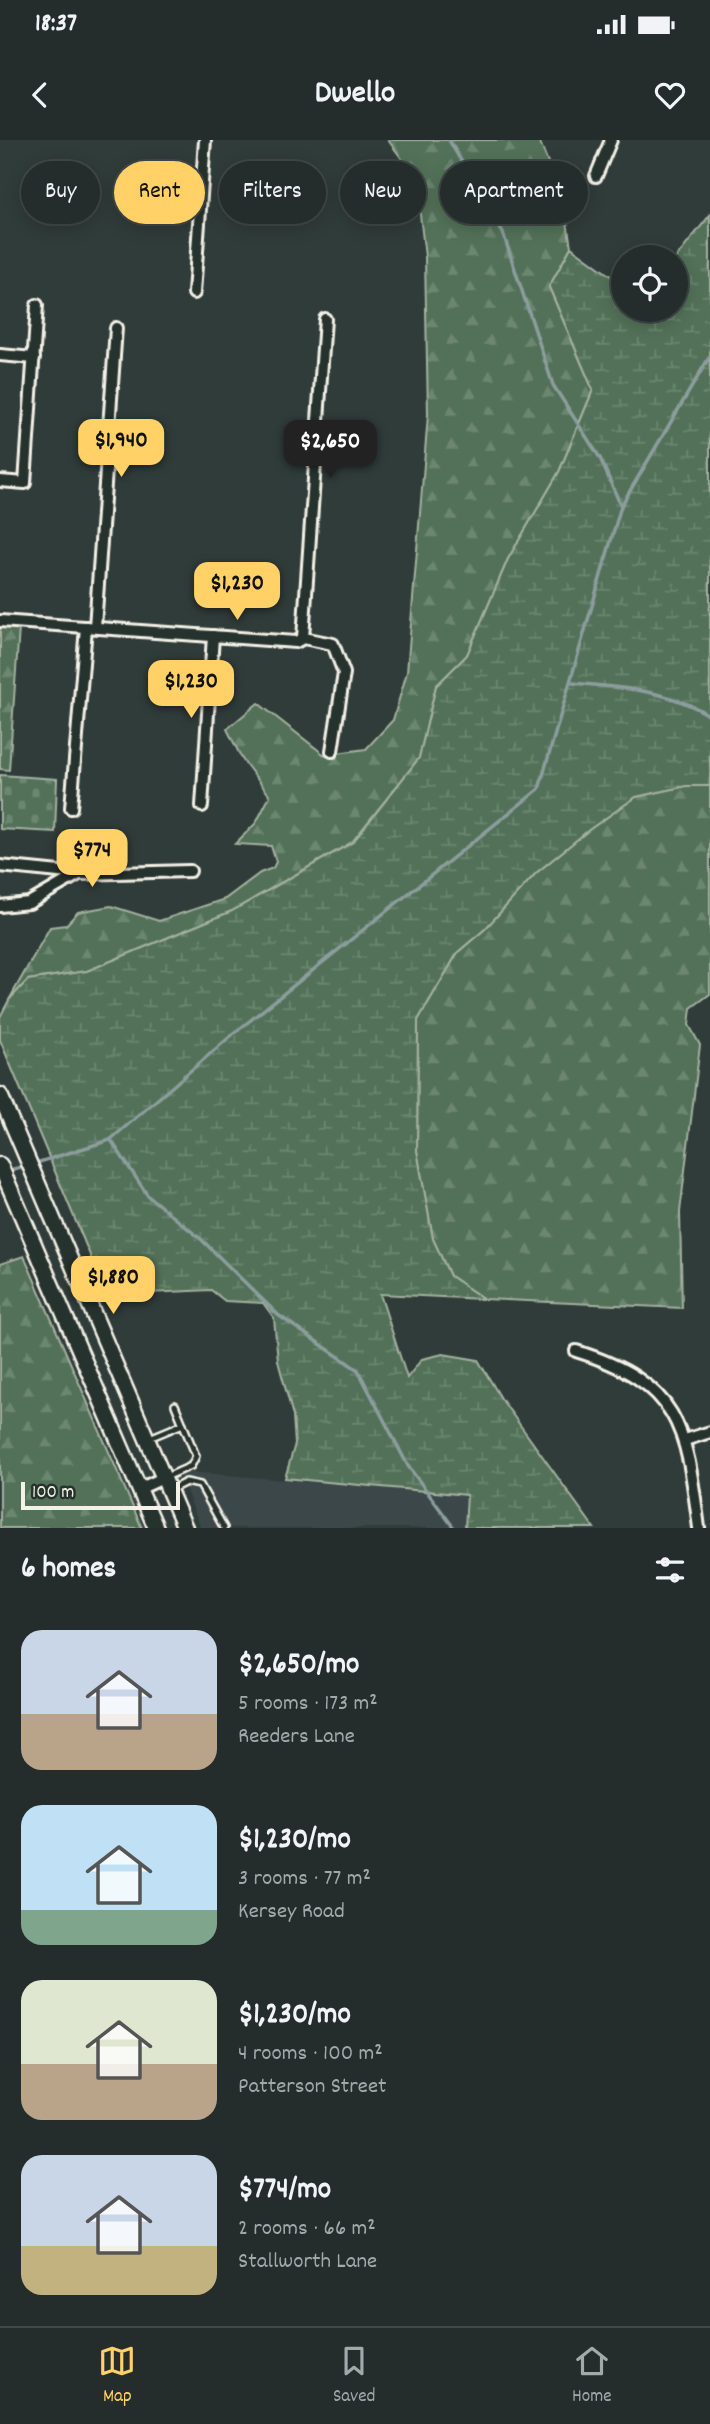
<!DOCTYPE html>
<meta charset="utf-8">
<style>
:root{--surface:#242d2c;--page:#2c3534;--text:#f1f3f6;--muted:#a3a8a9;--line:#414948;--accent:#ffd166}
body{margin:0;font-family:Dekko,sans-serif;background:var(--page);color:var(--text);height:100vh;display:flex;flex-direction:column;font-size:26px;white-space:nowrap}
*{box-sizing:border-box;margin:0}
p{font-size:23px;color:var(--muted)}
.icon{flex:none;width:38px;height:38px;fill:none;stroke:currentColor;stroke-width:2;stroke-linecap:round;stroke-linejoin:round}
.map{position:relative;height:1388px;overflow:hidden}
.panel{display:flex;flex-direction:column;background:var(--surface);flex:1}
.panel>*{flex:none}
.guide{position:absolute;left:21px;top:21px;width:668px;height:63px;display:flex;gap:14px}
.buttons{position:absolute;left:611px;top:105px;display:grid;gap:14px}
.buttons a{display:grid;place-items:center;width:77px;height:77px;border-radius:50%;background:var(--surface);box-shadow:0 4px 18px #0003,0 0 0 2px var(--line);font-size:35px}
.scale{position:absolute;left:21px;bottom:18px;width:159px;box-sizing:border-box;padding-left:7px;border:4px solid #f4f1e8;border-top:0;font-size:19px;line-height:24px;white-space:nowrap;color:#f4f1e8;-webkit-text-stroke:5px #26332d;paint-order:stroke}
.price{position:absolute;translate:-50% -60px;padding:0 16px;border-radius:14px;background:var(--accent);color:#111;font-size:23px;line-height:46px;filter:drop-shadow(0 2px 4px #0008)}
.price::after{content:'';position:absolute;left:50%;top:42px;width:21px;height:16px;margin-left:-10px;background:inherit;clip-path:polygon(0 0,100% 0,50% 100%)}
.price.current{background:#222;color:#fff}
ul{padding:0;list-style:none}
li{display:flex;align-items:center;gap:21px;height:175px;padding:0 21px}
li span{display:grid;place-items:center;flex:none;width:196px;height:140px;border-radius:21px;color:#555}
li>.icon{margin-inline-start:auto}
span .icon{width:84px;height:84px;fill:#fffc;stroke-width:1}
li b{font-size:30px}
h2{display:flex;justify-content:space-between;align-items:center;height:84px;padding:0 21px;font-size:30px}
.tag{padding:0 24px;border-radius:32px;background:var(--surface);box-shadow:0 4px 18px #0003,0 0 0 2px var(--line);font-size:24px;line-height:63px}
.tag.current{background:var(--accent);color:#111}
.status{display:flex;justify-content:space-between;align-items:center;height:49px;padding:0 35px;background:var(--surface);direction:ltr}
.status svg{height:19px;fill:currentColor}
header{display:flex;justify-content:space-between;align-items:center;height:91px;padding:0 21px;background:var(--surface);font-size:32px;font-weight:700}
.tabs{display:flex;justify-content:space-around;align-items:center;height:98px;border-top:2px solid var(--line);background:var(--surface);font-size:19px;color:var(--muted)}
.tabs a{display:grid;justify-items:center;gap:4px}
.tabs .current{color:var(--accent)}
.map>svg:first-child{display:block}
.built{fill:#3b474a}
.forest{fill:url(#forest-firs);stroke:#a4b1a0;stroke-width:2}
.wetland{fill:url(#wetland-marsh);stroke:#a4b1a0;stroke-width:2}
.cemetery{fill:url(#cemetery-stones);stroke:#a4b1a0;stroke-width:2}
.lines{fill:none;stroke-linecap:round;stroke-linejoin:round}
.stream{stroke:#8c9d9e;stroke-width:3.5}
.service-casing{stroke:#f4f1e8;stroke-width:10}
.minor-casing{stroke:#f4f1e8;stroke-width:16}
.secondary-casing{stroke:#f4f1e8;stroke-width:19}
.service{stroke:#26332d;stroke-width:5}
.minor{stroke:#26332d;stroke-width:10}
.secondary{stroke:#26332d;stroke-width:14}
</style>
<div class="status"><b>18:37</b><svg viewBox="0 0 49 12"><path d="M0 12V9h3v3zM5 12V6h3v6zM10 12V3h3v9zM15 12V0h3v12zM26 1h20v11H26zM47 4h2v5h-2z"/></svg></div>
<header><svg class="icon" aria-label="back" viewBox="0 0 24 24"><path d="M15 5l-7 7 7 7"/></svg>Dwello<svg class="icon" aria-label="heart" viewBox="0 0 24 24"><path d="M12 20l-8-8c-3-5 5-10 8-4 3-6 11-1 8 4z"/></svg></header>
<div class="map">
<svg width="710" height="1388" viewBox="0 0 710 1388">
<defs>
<pattern id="forest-firs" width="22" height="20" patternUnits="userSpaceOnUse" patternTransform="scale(1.75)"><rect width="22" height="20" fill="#537159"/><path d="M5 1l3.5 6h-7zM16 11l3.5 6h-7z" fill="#6c8671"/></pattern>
<pattern id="wetland-marsh" width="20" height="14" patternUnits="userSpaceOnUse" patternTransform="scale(1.75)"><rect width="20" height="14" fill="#537159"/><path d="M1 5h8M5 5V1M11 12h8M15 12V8" fill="none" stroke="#6c8671"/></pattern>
<pattern id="cemetery-stones" width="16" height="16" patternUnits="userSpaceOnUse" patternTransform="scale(1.75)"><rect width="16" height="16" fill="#537159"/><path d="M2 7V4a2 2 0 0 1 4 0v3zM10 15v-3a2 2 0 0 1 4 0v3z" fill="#6c8671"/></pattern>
</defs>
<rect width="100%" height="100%" fill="#303c3a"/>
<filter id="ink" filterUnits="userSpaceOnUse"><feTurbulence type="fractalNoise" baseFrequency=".0143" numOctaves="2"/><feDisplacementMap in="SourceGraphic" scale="14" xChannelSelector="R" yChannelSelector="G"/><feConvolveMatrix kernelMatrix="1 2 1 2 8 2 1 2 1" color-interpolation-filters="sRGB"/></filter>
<g filter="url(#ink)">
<polygon class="built" points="178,1331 467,1355 465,1388 201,1388"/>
<g class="forest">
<polygon points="388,0 539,0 564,62 571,107 549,147 593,250 559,332 508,419 467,515 436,546 419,618 352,702 232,771 87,831 28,840 9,860 50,787 66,785 78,772 111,766 159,781 225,759 260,733 273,728 276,722 271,706 235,704 256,683 270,656 242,619 227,589 258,563 326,616 336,618 337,613 366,609 393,580 407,532 428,275 425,117 419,66 405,23"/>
<polygon points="0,487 19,488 9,630 0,629"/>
<polygon points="686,646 710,646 710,854 691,868 689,885 700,905 680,1072 682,1168 484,1159 450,1136 433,1099 417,1011 418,880 458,812 485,789 536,733 590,689 636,657"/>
<polygon points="24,1116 142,1388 0,1388 0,1124"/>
</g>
<polygon class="wetland" points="710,75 710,646 686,646 636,657 590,689 536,733 485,789 458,812 418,880 417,1011 433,1099 450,1136 484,1159 380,1154 407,1238 422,1219 443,1214 478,1220 502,1260 594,1388 465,1388 467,1355 285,1338 295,1304 293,1276 278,1221 274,1178 263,1163 225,1161 211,1150 148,1153 144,1135 97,1132 0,900 0,877 9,860 28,840 87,831 232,771 353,702 419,618 436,546 467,515 508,419 559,332 593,250 549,147 571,107 623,145 623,170 676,170 676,118"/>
<polygon class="cemetery" points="0,635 57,639 55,692 0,689"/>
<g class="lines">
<g class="stream">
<polyline points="449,0 503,93 553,245 600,318 621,366"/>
<path d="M 572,543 C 618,547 670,550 710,576"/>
<polyline points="111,1000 148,1056 202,1100 278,1175 358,1230 408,1326 454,1388"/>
<polyline points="33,1024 110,1000 232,895 539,649 621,366 710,216"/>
<polyline points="6,1031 25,1026"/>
</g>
<defs>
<g id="service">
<polyline points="147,1299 183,1284"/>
<polyline points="166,1337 191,1326 196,1316 175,1265"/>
<polyline points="170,1350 186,1342 200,1345 224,1388"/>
</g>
<g id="minor">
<polyline points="596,36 611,0"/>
<polyline points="194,153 205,0"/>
<polyline points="0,215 34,218"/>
<polyline points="0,341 25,343 37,165"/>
<polyline points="0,481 296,502 303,498 333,504 344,533 332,611"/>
<polyline points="95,487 116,188"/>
<polyline points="303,498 325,179"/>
<polyline points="202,666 213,496"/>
<polyline points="71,668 86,487"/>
<polyline points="0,726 79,734"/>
<polyline points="0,766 29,763 79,734 190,731"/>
<path d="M 576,1211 C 682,1244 686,1289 699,1388"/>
<polyline points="685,1300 710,1292"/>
<polyline points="139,1349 163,1338"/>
</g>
<g id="secondary">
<polyline points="0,955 185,1388"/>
<polyline points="0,1025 156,1388"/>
</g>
</defs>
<use href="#service" class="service-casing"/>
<use href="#minor" class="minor-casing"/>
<use href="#secondary" class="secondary-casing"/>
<use href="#service" class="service"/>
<use href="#minor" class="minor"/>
<use href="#secondary" class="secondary"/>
</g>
</g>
</svg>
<div class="buttons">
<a><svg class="icon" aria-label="locate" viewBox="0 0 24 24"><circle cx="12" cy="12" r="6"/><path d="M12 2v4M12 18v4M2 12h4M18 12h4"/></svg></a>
</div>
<div class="scale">100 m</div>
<b class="price" style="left:121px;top:339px">$1,940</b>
<b class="price current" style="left:330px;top:340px">$2,650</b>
<b class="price" style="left:237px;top:482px">$1,230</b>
<b class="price" style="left:191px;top:580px">$1,230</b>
<b class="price" style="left:92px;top:749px">$774</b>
<b class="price" style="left:113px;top:1176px">$1,880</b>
<div class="guide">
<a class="tag">Buy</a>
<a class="tag current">Rent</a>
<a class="tag">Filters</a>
<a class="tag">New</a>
<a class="tag">Apartment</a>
</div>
</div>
<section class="panel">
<h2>6 homes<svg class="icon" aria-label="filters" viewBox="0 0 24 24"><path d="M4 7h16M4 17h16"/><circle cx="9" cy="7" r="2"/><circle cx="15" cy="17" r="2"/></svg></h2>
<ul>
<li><span style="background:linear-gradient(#c9d6e8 60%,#b9a48a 0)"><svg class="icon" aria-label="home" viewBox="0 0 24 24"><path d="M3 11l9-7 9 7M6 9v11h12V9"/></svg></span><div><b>$2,650/mo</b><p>5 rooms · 173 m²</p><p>Reeders Lane</p></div></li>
<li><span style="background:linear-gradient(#bfe0f5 75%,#7fa58c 0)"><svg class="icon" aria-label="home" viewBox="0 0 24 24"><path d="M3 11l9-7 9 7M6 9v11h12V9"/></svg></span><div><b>$1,230/mo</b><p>3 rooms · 77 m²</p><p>Kersey Road</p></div></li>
<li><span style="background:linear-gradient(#dfe7d0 60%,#b9a48a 0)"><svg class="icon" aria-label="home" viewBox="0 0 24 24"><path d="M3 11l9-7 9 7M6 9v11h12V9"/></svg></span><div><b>$1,230/mo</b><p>4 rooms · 100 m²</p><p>Patterson Street</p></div></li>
<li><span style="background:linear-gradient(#c9d6e8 65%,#c2b280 0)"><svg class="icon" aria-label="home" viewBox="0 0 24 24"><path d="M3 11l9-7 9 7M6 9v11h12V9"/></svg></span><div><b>$774/mo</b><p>2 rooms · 66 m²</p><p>Stallworth Lane</p></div></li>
</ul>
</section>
<nav class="tabs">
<a class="current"><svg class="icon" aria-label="map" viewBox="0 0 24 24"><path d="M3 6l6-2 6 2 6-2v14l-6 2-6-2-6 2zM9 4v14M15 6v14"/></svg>Map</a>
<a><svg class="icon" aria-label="saved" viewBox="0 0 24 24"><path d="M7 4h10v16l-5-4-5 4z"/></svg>Saved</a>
<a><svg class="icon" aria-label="home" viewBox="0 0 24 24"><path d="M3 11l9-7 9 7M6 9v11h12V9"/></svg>Home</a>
</nav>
